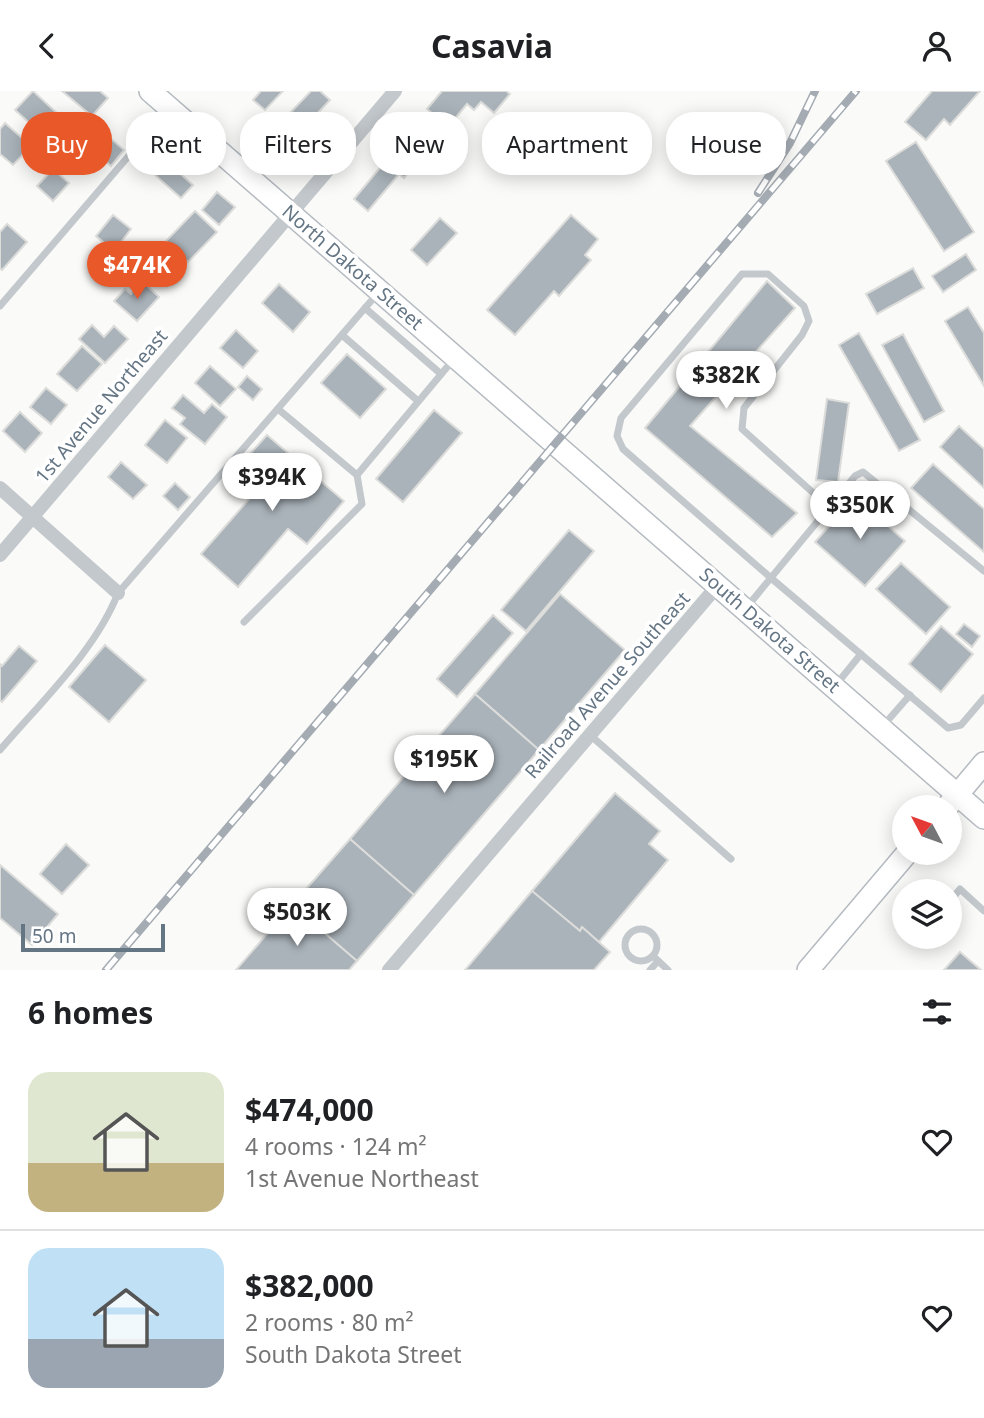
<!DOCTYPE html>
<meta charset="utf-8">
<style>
:root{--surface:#fff;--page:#f6f6f6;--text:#202124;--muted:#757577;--line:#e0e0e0;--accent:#e95829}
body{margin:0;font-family:"Noto Sans",sans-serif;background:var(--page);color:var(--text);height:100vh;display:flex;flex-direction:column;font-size:26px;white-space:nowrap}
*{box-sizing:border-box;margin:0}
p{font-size:23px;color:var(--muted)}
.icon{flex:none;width:38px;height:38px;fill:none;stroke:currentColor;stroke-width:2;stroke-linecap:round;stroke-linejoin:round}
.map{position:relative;height:879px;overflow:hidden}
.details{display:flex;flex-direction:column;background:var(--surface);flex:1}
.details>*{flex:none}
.top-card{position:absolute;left:21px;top:21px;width:943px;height:63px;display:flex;gap:14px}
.needle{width:46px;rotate:311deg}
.fabs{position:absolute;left:892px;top:704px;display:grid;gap:14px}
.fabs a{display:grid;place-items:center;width:70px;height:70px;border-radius:50%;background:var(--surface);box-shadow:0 4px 18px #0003;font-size:35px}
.scale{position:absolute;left:21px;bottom:18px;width:144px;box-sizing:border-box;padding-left:7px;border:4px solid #647584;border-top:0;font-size:19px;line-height:24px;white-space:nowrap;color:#647584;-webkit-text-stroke:5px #fff;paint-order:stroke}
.price{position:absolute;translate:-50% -60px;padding:0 16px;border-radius:24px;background:#fff;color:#222;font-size:23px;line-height:46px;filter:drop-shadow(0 2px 4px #0008)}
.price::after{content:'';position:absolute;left:50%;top:42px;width:21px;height:16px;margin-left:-10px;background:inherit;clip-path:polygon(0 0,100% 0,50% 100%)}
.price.current{background:var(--accent);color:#fff}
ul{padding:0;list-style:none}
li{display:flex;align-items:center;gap:21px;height:175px;padding:0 28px}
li+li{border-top:2px solid var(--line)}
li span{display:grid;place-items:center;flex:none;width:196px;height:140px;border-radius:21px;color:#555}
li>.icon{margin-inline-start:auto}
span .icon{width:84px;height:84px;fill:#fffc;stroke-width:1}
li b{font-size:30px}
h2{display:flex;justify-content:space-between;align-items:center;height:84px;padding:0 28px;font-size:30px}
.chip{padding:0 24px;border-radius:28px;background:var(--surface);box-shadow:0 4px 18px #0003;font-size:24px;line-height:63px}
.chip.current{background:var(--accent);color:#fff}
header{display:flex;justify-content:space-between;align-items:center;height:91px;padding:0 28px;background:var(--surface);font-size:32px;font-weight:700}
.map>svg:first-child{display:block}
.building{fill:#aab3ba;stroke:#dcdcda;stroke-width:2}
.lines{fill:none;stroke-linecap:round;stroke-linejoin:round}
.secondary-casing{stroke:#b5bbc1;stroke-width:24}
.lane{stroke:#c3c8cc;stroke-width:7}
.street{stroke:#c3c8cc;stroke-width:14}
.secondary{stroke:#fff;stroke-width:21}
.rail-casing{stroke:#a4abb2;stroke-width:8}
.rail{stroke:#fff;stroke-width:5;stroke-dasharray:16;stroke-linecap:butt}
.labels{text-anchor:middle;stroke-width:7;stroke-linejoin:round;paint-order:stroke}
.street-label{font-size:19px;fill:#647584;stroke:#fff}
</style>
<header><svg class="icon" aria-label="back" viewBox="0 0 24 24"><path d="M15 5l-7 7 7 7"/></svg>Casavia<svg class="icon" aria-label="person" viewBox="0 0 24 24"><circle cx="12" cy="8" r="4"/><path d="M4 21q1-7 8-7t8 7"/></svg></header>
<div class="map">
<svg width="984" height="879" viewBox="0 0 984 879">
<rect width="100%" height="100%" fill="#fafaf8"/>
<g class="building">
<polygon points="33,0 60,25 43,44 15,19"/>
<polygon points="62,0 100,0 108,7 92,25"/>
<polygon points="261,0 283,0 265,19 253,9"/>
<polygon points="311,0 320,0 330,9 313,27 320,34 312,42 290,22"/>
<polygon points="442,0 506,0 510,3 494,22 481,11 474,19 467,13 448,36 427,18"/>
<polygon points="932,0 980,0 950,34 944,28 926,49 905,31"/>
<polygon points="5,32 31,55 13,74 0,63 0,38"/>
<polygon points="102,40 124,59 111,75 89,56"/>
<polygon points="916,51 974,141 944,160 886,70"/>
<polygon points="398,55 417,71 404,87 399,83 368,120 354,108"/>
<polygon points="167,71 193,94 181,107 155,84"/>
<polygon points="53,78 69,92 53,110 37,95"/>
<polygon points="217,101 235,116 219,134 202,119"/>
<polygon points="195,120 217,141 188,171 166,150"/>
<polygon points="113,124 131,138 114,160 96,145"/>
<polygon points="571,124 598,148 585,164 591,169 559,205 554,200 515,244 487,219"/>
<polygon points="440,127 457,142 427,174 411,159"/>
<polygon points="7,133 27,151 2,179 0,177 0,141"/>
<polygon points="170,158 186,173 167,195 145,175 155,164 160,169"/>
<polygon points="966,163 976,179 943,201 932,185"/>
<polygon points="913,177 924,197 877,223 866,203"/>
<polygon points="142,190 159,206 137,230 114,210 125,198 131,203"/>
<polygon points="767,190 795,217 690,335 797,422 772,446 645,337"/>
<polygon points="279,193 310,221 293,241 262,212"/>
<polygon points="968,216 984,242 984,295 945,230"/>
<polygon points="92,234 104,246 114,235 128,248 105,272 79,248"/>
<polygon points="236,239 258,260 243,277 220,257"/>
<polygon points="859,242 920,349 899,360 839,254"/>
<polygon points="903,243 944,320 924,331 882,254"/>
<polygon points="82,255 102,273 77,300 57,283"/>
<polygon points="347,263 386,298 360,327 321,292"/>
<polygon points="210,275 236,298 220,315 195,292"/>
<polygon points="247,285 262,298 253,309 238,296"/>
<polygon points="46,297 67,314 51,333 30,316"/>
<polygon points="183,304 204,322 212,313 227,326 205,353 180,333 185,327 172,317"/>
<polygon points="827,308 849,312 838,391 816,389"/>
<polygon points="434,319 462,342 403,411 376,388"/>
<polygon points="20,321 42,342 25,361 3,340"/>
<polygon points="165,329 187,347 167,372 145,354"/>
<polygon points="959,335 984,358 984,397 940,356"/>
<polygon points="267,344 344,410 307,453 288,438 238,496 201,463 271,383 249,364"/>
<polygon points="121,371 147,394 133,408 108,386"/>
<polygon points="933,373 984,418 984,461 911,397"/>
<polygon points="175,392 190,406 178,419 163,405"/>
<polygon points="855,406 905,450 865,495 815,451"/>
<polygon points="569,439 594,460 526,540 501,519"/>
<polygon points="901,472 950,516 926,543 876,498"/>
<polygon points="560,503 625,559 539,659 475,603"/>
<polygon points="493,524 513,542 457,606 437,588"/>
<polygon points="964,533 980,545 972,556 956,543"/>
<polygon points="941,535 973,563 941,601 909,573"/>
<polygon points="105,554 146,589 109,631 69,596"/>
<polygon points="19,555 37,570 2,611 0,609 0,573 2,575"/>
<polygon points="475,603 539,659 414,804 350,748"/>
<polygon points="615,702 660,740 649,753 668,769 599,851 582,836 580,840 532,800"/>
<polygon points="350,748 414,804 357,870 292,814"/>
<polygon points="66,753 89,774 62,803 40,783"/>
<polygon points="0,774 58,823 32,854 0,827"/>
<polygon points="532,800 580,840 582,836 610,861 594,879 465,879"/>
<polygon points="292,814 357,870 349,879 236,879"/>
<polygon points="960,861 981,879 944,879"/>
</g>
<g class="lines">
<defs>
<g id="secondary">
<polyline points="150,0 984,727"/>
<polyline points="947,716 984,672"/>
<polyline points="808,879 908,761"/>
</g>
</defs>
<use href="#secondary" class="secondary-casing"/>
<g class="lane">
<polyline points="0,215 168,19"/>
<polyline points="365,217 441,283"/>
<polyline points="342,244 418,310"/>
<polyline points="278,318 357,384 453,269"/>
<polyline points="829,416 742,338 744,317 802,244 809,230 804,215 768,183 742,183 621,327 617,345 623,358 771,487 948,637 961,634 984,607"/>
<polyline points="746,517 855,385 863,381 984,480"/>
<polyline points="244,531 362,413 357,384"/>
<polyline points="835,595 861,563"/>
<polyline points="882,636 910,604"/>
<polyline points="590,644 731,768"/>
<path d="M 0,659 C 40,612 96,559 118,502 L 378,202"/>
<polyline points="950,810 960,798 984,820"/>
<circle cx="641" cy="854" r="16"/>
<polyline points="653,865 668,879"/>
<polyline points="650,879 658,870"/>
</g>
<g class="street">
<polyline points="0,397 118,502"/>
<polyline points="0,464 395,0"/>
<polyline points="389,879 718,494"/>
</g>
<use href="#secondary" class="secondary"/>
<defs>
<g id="rail">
<polyline points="758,102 790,52 815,0"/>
<polyline points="106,879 856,0"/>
</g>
</defs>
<use href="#rail" class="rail-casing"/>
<use href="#rail" class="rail"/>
</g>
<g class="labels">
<g class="street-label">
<text transform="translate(353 176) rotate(41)" y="7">North Dakota Street</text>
<text transform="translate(101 315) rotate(-50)" y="7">1st Avenue Northeast</text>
<text transform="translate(770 539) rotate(41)" y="7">South Dakota Street</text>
<text transform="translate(607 594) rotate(-49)" y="7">Railroad Avenue Southeast</text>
</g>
</g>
</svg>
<div class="fabs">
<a><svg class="needle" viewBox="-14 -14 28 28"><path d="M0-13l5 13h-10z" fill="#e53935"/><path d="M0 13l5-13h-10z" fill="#757577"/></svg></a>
<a><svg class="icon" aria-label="layers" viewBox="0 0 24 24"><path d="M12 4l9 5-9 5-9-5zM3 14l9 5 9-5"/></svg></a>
</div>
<div class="scale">50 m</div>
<b class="price current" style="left:137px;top:210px">$474K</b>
<b class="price" style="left:726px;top:320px">$382K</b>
<b class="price" style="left:272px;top:422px">$394K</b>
<b class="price" style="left:860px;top:450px">$350K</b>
<b class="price" style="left:444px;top:704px">$195K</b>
<b class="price" style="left:297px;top:857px">$503K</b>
<div class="top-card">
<a class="chip current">Buy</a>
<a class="chip">Rent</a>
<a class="chip">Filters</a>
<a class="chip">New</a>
<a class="chip">Apartment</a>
<a class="chip">House</a>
</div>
</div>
<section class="details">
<h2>6 homes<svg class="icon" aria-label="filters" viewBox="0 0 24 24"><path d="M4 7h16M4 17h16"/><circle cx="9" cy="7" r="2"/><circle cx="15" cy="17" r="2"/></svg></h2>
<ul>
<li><span style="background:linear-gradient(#dfe7d0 65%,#c2b280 0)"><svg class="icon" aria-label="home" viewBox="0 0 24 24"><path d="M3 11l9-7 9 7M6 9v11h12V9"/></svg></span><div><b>$474,000</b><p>4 rooms · 124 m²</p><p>1st Avenue Northeast</p></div><svg class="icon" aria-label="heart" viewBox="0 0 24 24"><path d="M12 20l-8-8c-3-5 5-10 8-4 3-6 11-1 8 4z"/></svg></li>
<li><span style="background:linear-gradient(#bfe0f5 65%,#9aa5b1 0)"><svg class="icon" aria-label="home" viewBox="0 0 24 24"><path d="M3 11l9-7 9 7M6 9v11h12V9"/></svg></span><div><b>$382,000</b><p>2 rooms · 80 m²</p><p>South Dakota Street</p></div><svg class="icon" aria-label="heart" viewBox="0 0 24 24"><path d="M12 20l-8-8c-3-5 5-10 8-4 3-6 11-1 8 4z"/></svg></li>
</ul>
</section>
